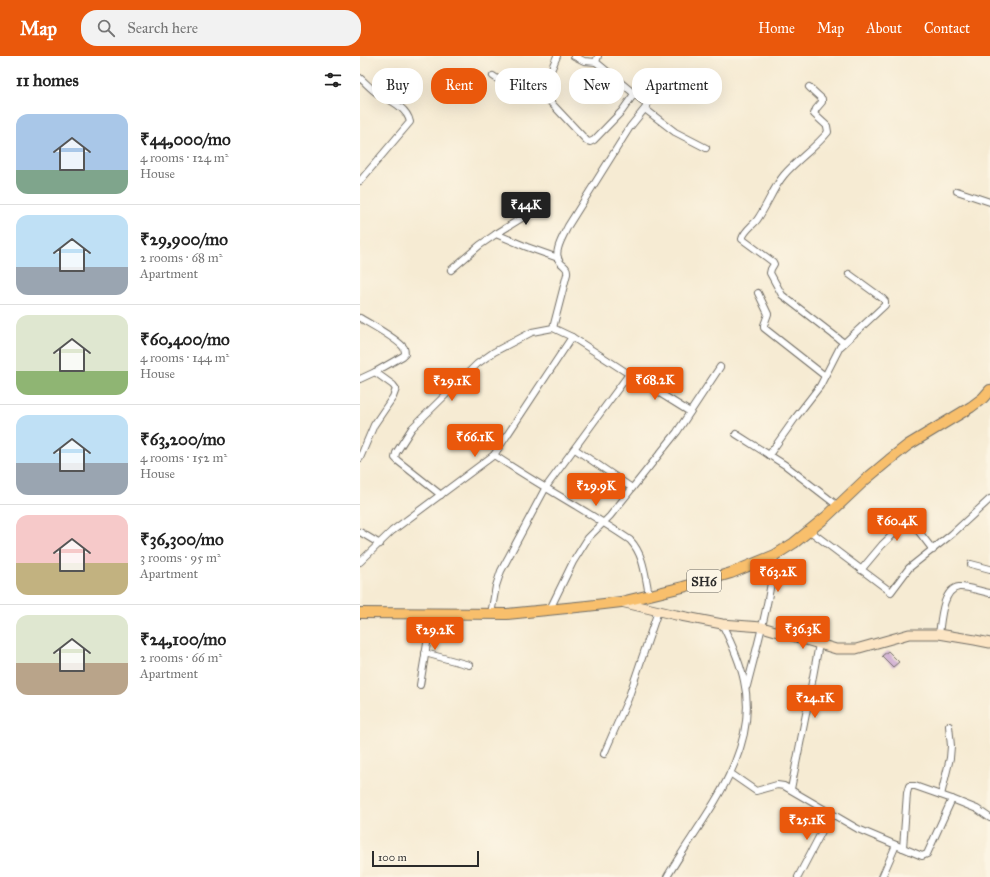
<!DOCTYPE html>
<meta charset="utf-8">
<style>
:root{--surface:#fff;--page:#f2f2f2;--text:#222;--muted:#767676;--line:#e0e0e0;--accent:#ea580c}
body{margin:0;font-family:"IM FELL Great Primer",serif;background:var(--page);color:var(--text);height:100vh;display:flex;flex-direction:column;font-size:15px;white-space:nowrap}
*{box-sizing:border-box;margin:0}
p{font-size:13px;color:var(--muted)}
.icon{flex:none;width:22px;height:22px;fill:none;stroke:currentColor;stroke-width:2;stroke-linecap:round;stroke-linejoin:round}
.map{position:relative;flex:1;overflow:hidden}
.drawer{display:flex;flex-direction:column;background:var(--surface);width:360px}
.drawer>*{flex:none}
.banner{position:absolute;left:12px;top:12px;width:380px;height:36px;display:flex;gap:8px}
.scale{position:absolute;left:12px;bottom:10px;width:107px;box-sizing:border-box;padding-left:4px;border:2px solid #2b2b2b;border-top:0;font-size:11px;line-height:14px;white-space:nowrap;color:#2b2b2b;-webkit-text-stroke:3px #fcf5e5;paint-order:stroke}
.price{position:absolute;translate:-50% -34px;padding:0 9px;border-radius:4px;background:var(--accent);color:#fff;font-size:13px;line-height:26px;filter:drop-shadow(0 1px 2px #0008)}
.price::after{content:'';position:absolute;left:50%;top:24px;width:12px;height:9px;margin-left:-6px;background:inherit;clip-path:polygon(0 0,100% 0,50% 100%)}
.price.selected{background:#222;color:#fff}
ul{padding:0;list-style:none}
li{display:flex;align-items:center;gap:12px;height:100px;padding:0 16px}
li+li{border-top:1px solid var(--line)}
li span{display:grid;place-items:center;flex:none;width:112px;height:80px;border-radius:12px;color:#555}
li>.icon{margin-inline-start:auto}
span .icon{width:48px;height:48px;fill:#fffc;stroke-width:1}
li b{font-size:17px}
h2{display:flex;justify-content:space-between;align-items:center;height:48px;padding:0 16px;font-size:17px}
.pill{padding:0 14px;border-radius:16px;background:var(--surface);box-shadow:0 4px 16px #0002;font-size:14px;line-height:36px}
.pill.selected{background:var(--accent);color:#fff}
header{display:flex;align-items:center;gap:24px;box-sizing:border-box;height:56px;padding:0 20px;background:var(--accent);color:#fff}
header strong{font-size:19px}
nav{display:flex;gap:22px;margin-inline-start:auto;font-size:14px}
.search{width:280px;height:36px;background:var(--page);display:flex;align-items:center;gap:10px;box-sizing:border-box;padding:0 14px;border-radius:16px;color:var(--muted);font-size:15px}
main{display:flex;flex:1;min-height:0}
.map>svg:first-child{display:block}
.building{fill:#c8a1d0}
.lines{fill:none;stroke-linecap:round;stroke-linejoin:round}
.minor-casing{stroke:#726e66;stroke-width:8}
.secondary-casing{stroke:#726e66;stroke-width:11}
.primary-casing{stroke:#726e66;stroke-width:12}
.minor{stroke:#fff;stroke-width:6}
.secondary{stroke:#fce5c4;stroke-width:9}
.primary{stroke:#f8bf6c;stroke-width:10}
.labels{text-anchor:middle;stroke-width:3;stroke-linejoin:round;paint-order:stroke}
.shield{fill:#fcf5e5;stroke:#6a6863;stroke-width:1}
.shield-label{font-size:13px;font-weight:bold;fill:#2b2b2b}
</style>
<header>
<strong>Map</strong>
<div class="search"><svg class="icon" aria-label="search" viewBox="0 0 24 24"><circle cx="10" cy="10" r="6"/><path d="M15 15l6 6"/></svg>Search here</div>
<nav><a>Home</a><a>Map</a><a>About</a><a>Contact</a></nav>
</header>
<main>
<section class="drawer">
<h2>11 homes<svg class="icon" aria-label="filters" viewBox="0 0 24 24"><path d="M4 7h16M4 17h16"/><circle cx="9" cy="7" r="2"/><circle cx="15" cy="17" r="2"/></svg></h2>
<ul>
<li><span style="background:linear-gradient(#a9c7e8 70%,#7fa58c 0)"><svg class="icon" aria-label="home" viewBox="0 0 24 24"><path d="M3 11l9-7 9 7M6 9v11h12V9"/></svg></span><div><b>₹44,000/mo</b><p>4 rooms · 124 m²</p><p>House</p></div></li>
<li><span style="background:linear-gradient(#bfe0f5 65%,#9aa5b1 0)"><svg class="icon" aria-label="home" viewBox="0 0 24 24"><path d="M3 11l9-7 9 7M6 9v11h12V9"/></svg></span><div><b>₹29,900/mo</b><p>2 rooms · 68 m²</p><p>Apartment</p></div></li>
<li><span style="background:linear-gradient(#dfe7d0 70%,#8fb573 0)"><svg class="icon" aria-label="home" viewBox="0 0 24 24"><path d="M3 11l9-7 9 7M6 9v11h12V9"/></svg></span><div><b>₹60,400/mo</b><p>4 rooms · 144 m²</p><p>House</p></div></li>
<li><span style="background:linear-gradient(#bfe0f5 60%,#9aa5b1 0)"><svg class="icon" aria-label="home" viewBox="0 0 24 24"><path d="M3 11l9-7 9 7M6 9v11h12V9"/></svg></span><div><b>₹63,200/mo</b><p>4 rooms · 152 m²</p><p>House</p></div></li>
<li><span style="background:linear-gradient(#f6c9c9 60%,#c2b280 0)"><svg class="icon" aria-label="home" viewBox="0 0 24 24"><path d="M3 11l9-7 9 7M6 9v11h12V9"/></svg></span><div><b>₹36,300/mo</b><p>3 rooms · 95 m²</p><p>Apartment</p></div></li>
<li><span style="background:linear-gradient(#dfe7d0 60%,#b9a48a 0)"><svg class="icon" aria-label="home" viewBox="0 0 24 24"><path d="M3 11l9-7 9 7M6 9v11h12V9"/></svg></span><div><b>₹24,100/mo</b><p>2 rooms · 66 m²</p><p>Apartment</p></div></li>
</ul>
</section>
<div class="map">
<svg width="630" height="821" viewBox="0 0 630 821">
<rect width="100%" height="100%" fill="#fcf5e5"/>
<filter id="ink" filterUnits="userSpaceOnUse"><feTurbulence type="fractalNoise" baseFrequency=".025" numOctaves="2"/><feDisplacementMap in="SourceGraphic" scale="8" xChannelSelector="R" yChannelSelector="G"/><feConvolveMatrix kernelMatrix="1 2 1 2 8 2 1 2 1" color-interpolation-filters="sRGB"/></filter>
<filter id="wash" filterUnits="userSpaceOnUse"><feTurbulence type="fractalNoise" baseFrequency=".012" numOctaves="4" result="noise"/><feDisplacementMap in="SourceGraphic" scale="16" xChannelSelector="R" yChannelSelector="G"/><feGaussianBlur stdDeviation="0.9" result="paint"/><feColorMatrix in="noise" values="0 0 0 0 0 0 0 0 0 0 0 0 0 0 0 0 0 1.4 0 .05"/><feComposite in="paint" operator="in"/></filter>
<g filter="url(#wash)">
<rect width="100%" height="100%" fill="#f6ebd3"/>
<g id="blocks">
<polygon class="building" points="528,595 539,606 533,611 522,600"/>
</g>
</g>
<g filter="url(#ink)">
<use href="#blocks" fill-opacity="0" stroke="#726e66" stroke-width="1"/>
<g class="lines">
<defs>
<g id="minor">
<polyline points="214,0 224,5 236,6"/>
<path d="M 133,20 C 147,30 162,38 180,35 L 185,29 L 197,0"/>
<path d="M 0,22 C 6,27 11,33 17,37 C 29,44 47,51 50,66 L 0,125"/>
<path d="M 449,31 L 462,43 L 462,46 L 456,53 L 454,58 L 467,70 L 468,76 C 455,92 438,103 424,119 C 413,132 407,150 397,164 C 392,170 384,175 382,183 L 413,206 L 414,208 L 411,213 L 410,217 L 422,239 L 484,287"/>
<polyline points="180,35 227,85 230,86 234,84 262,55 274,38"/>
<polyline points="285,53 315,76 346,92"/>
<polyline points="597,135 630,146"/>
<polyline points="136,178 165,160 183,144"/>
<polyline points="91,214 120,189 136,178 167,191 198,202"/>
<polyline points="398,237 408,258 404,269 404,272 465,320"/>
<path d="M 0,262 C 10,268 38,283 44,292 C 45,295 45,295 45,298 L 43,300 L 15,316"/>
<path d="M 193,272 L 207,218 C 208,211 204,211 200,206 C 192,197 204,179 208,170 L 270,71 L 287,50 L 283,45 L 236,6 L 238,0"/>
<polyline points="269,318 330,356"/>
<polyline points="0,323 15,316 33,329 36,333 33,341 14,369 0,402"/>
<polyline points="376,378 425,409 478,450"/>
<polyline points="215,393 272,432"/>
<path d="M 134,399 C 178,429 226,454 270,484 C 284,499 285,519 289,539"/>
<polyline points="409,399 436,361 460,330 480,291 525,249 525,245 522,242 489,218"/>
<polyline points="81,439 38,405 35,402 36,397 52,372 117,308 134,296 172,276 193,272 212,281 269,318 186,431 141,515 136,530 131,558"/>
<polyline points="450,475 531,536 549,512 592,478 630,443"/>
<polyline points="0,476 20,488"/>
<polyline points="0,506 32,475 134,399 212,281"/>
<polyline points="611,508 630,513"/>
<polyline points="501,514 522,489 546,466 553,468 573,494"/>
<polyline points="190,553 213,506 228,482 250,460 317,376 360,311"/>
<path d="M 579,578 C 581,566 582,533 599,531 C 607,530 622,536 630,537"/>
<polyline points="65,597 109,609"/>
<polyline points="60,629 72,558"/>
<path d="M 387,630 C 398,587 410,544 415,499"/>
<polyline points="244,698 268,643 298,555"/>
<polyline points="370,717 396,735 417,729 424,730 498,773 562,800 567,798 592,743 617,753 630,762"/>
<polyline points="431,733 447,653 459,588"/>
<polyline points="581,739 590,702 591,690 589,670"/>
<polyline points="543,792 547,737 549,730 555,730 592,743"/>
<path d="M 307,821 C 341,762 401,698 384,625 C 380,605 371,586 362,568"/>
<polyline points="438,821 471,758"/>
<polyline points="522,821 536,789"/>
</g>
<polyline id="secondary" points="261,546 316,559 362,568 402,571 476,593 496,593 549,578 579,578 615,584 630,587"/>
<polyline id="primary" points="0,557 147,558 227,550 261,546 323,531 371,517 415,499 434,487 466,461 505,424 529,404 548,389 611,351 623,342 630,334"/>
</defs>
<use href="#minor" class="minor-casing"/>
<use href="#secondary" class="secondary-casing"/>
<use href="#primary" class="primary-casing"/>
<use href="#minor" class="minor"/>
<use href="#secondary" class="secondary"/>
<use href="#primary" class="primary"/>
</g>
</g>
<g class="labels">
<rect class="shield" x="327" y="514" width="34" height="22" rx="3"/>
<g class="shield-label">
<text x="344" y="530">SH6</text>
</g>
</g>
</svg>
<div class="scale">100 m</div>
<b class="price selected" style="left:166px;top:170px">₹44K</b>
<b class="price" style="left:295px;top:345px">₹68.2K</b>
<b class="price" style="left:92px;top:346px">₹29.1K</b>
<b class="price" style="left:115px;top:402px">₹66.1K</b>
<b class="price" style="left:236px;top:451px">₹29.9K</b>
<b class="price" style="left:537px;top:486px">₹60.4K</b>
<b class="price" style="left:418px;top:537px">₹63.2K</b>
<b class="price" style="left:443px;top:594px">₹36.3K</b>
<b class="price" style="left:75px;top:595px">₹29.2K</b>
<b class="price" style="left:455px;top:663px">₹24.1K</b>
<b class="price" style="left:447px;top:785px">₹25.1K</b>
<div class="banner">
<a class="pill">Buy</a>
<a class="pill selected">Rent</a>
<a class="pill">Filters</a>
<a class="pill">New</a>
<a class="pill">Apartment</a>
</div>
</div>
</main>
